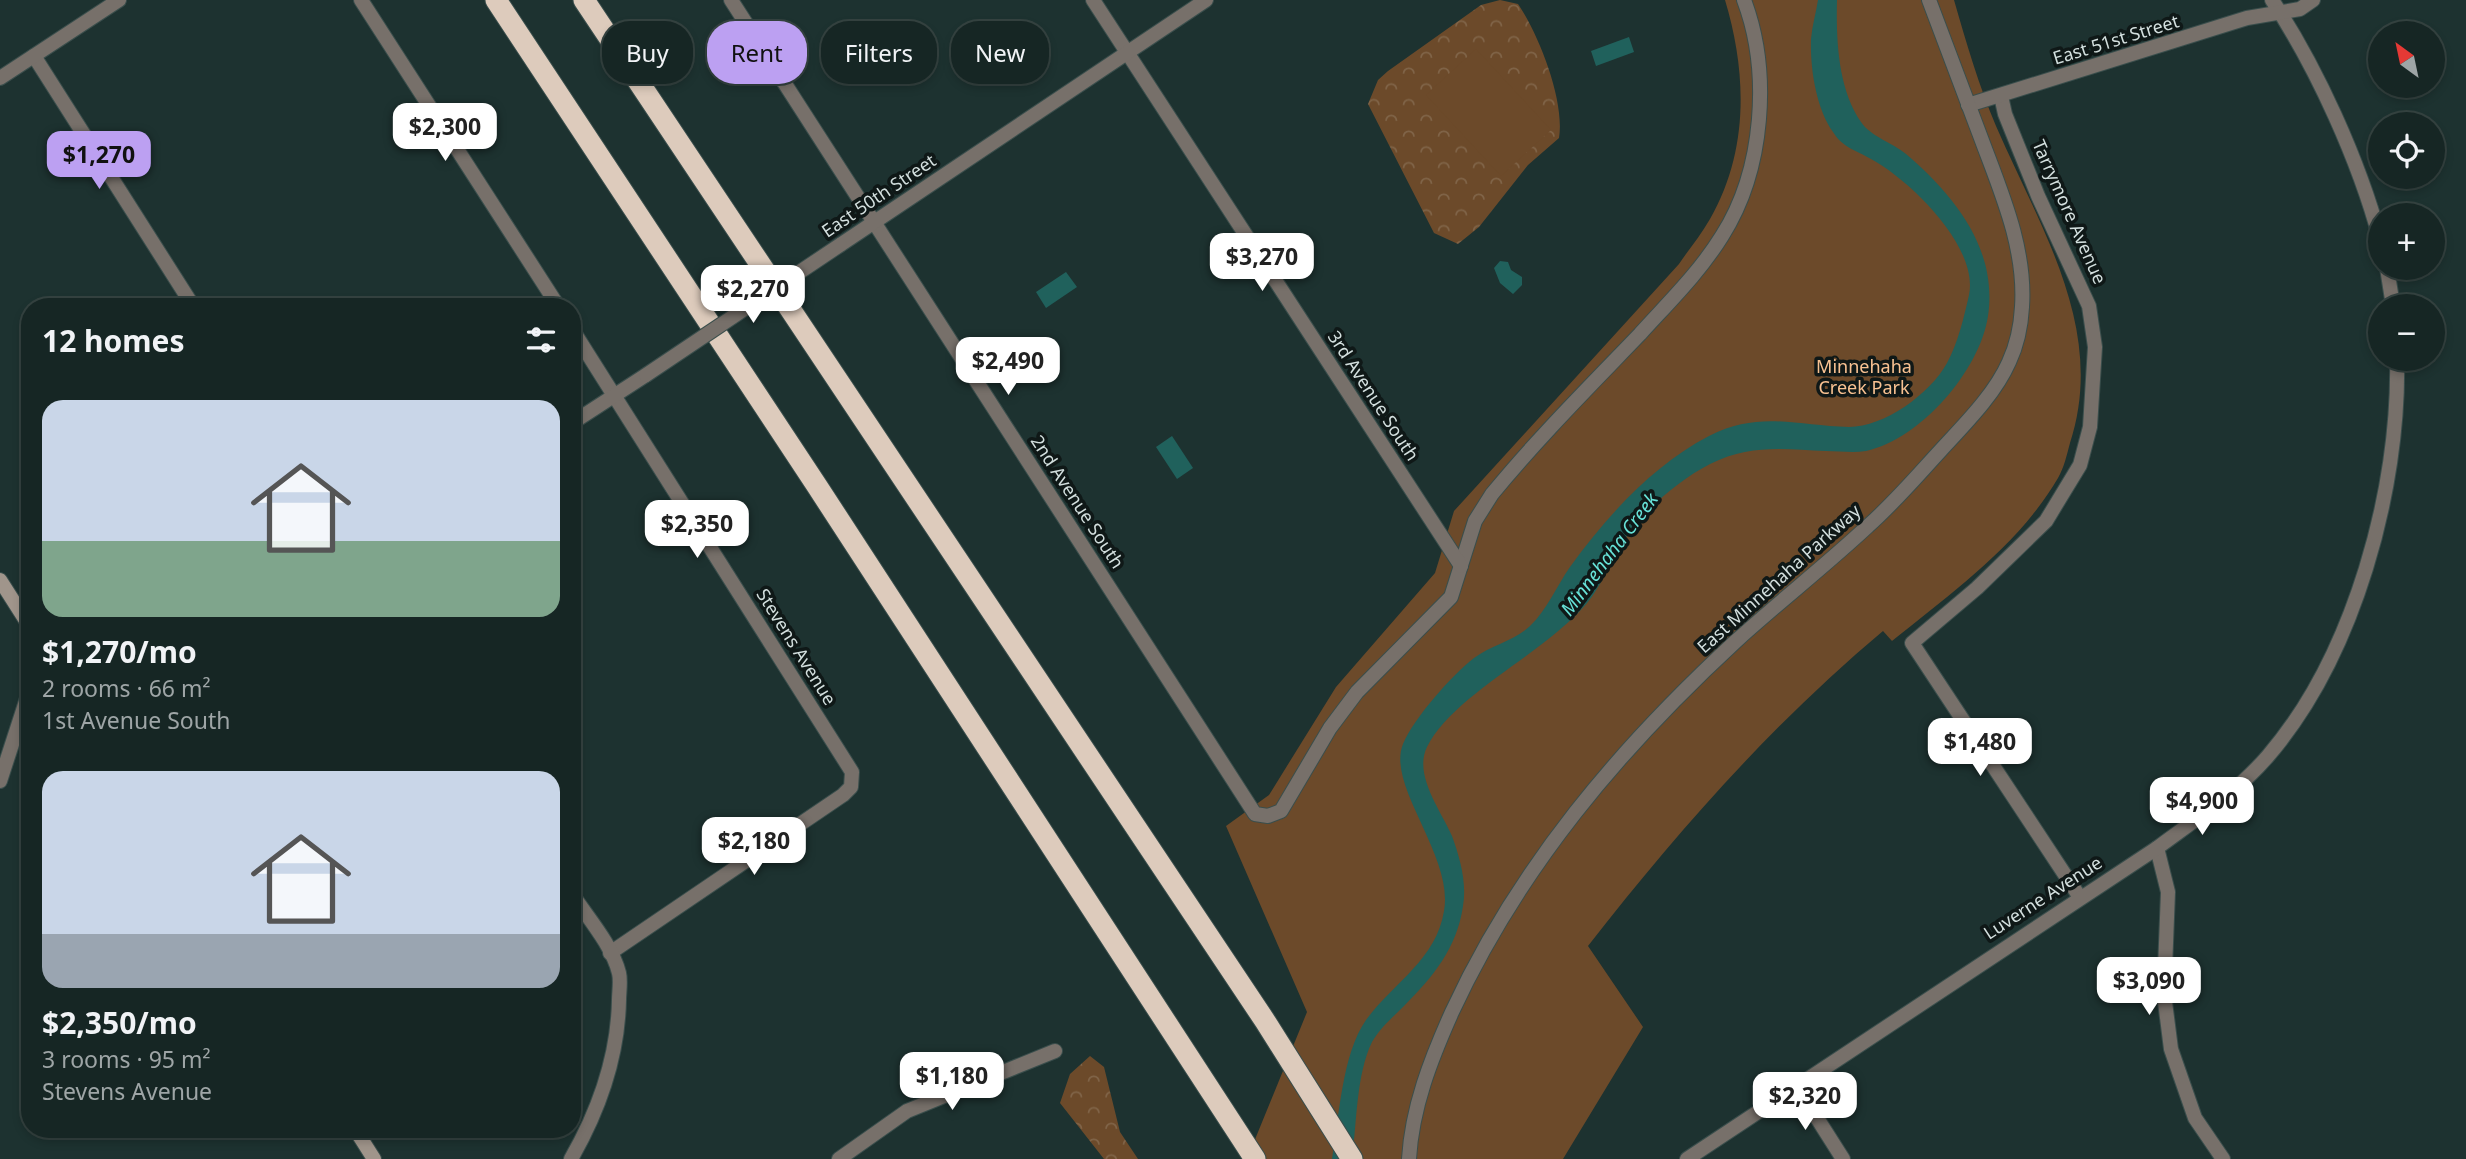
<!DOCTYPE html>
<meta charset="utf-8">
<style>
:root{--surface:#162624;--page:#1f2e2c;--text:#f1f3f6;--muted:#9ea5a6;--line:#354341;--accent:#bca0f2}
body{margin:0;font-family:"Noto Sans",sans-serif;background:var(--page);color:var(--text);height:100vh;display:flex;flex-direction:column;font-size:26px;white-space:nowrap}
*{box-sizing:border-box;margin:0}
p{font-size:23px;color:var(--muted)}
.icon{flex:none;width:38px;height:38px;fill:none;stroke:currentColor;stroke-width:2;stroke-linecap:round;stroke-linejoin:round}
.map{position:relative;flex:1;overflow:hidden}
.drawer{position:absolute;left:21px;top:298px;width:560px;height:840px;display:flex;flex-direction:column;background:var(--surface);border-radius:28px;box-shadow:0 4px 10px #0003,0 0 0 2px var(--line)}
.drawer>*{flex:none}
.hud{position:absolute;left:602px;top:21px;width:665px;height:63px;display:flex;gap:14px}
.needle{width:46px;rotate:327deg}
.buttons{position:absolute;left:2368px;top:21px;display:grid;gap:14px}
.buttons a{display:grid;place-items:center;width:77px;height:77px;border-radius:50%;background:var(--surface);box-shadow:0 4px 10px #0003,0 0 0 2px var(--line);font-size:35px}
.price{position:absolute;translate:-50% -60px;padding:0 16px;border-radius:14px;background:#fff;color:#222;font-size:23px;line-height:46px;filter:drop-shadow(0 2px 4px #0008)}
.price::after{content:'';position:absolute;left:50%;top:42px;width:21px;height:16px;margin-left:-10px;background:inherit;clip-path:polygon(0 0,100% 0,50% 100%)}
.price.active{background:var(--accent);color:#111}
ul{padding:0;list-style:none}
li{display:grid;align-content:center;gap:14px;height:371px;padding:0 21px}
li span{display:grid;place-items:center;height:217px;border-radius:21px;color:#555}
li>.icon{margin-inline-start:auto}
span .icon{width:126px;height:126px;fill:#fffc;stroke-width:1}
li b{font-size:30px}
h2{display:flex;justify-content:space-between;align-items:center;height:84px;padding:0 21px;font-size:30px}
.chip{padding:0 24px;border-radius:28px;background:var(--surface);box-shadow:0 4px 10px #0003,0 0 0 2px var(--line);font-size:24px;line-height:63px}
.chip.active{background:var(--accent);color:#111}
.map>svg:first-child{display:block}
.forest{fill:url(#forest-crowns)}
.park{fill:#6c4a2a}
.water{fill:#20615c}
.lines{fill:none;stroke-linecap:round;stroke-linejoin:round}
.minor-casing{stroke:#3a4e4c;stroke-width:16}
.tertiary-casing{stroke:#3a4e4c;stroke-width:16}
.secondary-casing{stroke:#3a4e4c;stroke-width:16}
.motorway-casing{stroke:#3a4e4c;stroke-width:23}
.minor{stroke:#77706a;stroke-width:14}
.tertiary{stroke:#77706a;stroke-width:14}
.secondary{stroke:#a0958b;stroke-width:14}
.motorway{stroke:#ddcbbc;stroke-width:21}
.tertiary-bridge-casing{stroke:#3a4e4c;stroke-width:16;stroke-linecap:butt}
.tertiary-bridge{stroke:#77706a;stroke-width:14}
.labels{text-anchor:middle;stroke-width:7;stroke-linejoin:round;paint-order:stroke}
.street-label{font-size:18px;fill:#d3dfde;stroke:#0f1817}
.park-label{font-size:18px;fill:#f9c292;stroke:#0f1817}
.water-label{font-size:19px;font-style:italic;fill:#67e2d8;stroke:#0f1817}
</style>
<div class="map">
<svg width="2466" height="1159" viewBox="0 0 2466 1159">
<defs>
<pattern id="forest-crowns" width="20" height="18" patternUnits="userSpaceOnUse" patternTransform="scale(1.75)"><rect width="20" height="18" fill="#6c4a2a"/><path d="M2 6a3 3 0 1 1 6 0M12 15a3 3 0 1 1 6 0" fill="none" stroke="#806448"/></pattern>
</defs>
<rect width="100%" height="100%" fill="#1d3230"/>
<g class="forest">
<path d="M 1500,0 L 1518,4 C 1539,35 1565,101 1559,138 L 1528,165 L 1479,227 L 1458,244 L 1434,233 L 1368,104 L 1378,80 L 1388,71 L 1481,5 Z"/>
<polygon points="1090,1056 1104,1067 1120,1132 1138,1159 1104,1159 1060,1103 1070,1074"/>
</g>
<g class="park">
<path d="M 1725,0 L 1954,0 C 1966,42 1979,86 1996,126 C 2040,228 2107,329 2070,443 C 2067,454 2064,468 2058,478 C 2019,545 1951,593 1892,641 L 1883,631 C 1772,724 1677,832 1588,946 L 1643,1027 L 1563,1159 L 1247,1159 L 1307,1012 L 1226,826 L 1269,795 L 1336,687 L 1435,573 L 1454,511 L 1679,264 C 1689,249 1701,235 1710,219 C 1749,151 1747,73 1725,0 Z"/>
<polygon points="1476,49 1551,130 1501,176 1426,95"/>
</g>
<g class="water">
<path d="M 1818,0 L 1837,0 C 1836,40 1838,89 1861,122 C 1870,136 1893,143 1906,154 C 1954,195 1998,249 1988,316 C 1980,370 1921,439 1866,451 C 1853,453 1839,451 1826,451 C 1783,449 1750,444 1710,464 C 1683,478 1655,501 1636,524 C 1619,543 1609,571 1595,592 C 1586,607 1570,621 1557,632 C 1520,664 1448,704 1427,747 C 1413,775 1442,812 1452,836 C 1460,858 1467,883 1463,906 C 1457,948 1433,977 1404,1006 C 1393,1017 1380,1028 1372,1042 C 1356,1075 1357,1123 1352,1159 L 1332,1159 C 1339,1118 1342,1054 1366,1020 C 1393,983 1436,960 1444,911 C 1454,856 1386,786 1403,744 C 1414,718 1452,675 1474,658 C 1491,645 1514,641 1530,626 C 1547,610 1556,587 1570,567 C 1606,517 1653,465 1709,436 C 1760,410 1796,426 1849,427 C 1884,427 1930,394 1947,363 C 1958,343 1964,317 1969,295 C 1979,247 1910,180 1871,159 C 1856,150 1843,148 1833,132 C 1816,108 1810,68 1811,39 C 1812,26 1816,13 1818,0 Z"/>
<polygon points="1629,37 1634,52 1596,66 1591,51"/>
<polygon points="1500,261 1508,262 1511,270 1522,277 1522,285 1513,294 1500,283 1494,268"/>
<polygon points="1066,272 1077,287 1046,308 1036,292"/>
<polygon points="1172,436 1193,468 1177,479 1156,447"/>
</g>
<g class="lines">
<defs>
<g id="minor">
<polyline points="361,0 558,306"/>
<path d="M 731,0 L 1255,814 L 1268,816 L 1281,811 L 1330,728 L 1357,692 L 1451,597 L 1475,521 L 1492,494 C 1538,438 1590,386 1640,334 C 1669,302 1699,273 1722,236 C 1764,170 1771,72 1744,0"/>
<polyline points="1093,0 1461,566"/>
<path d="M 2272,0 C 2317,68 2359,161 2380,239"/>
<polyline points="34,56 193,306"/>
<polyline points="0,78 119,0"/>
<polyline points="2001,96 2005,114 2038,196 2089,306 2095,347 2090,427 2080,465 2046,521 1977,588 1912,643 2079,896"/>
<polyline points="1968,105 2247,18 2300,9 2313,0"/>
<polyline points="2387,268 2393,306"/>
<polyline points="572,329 852,772 851,787 843,795 610,953"/>
<polyline points="2157,848 2168,892 2164,994 2171,1049 2195,1118 2223,1159"/>
<polyline points="1796,1085 1843,1159"/>
<path d="M 571,1159 C 599,1110 618,1057 619,1000 C 619,992 621,981 619,973 C 612,945 588,918 572,894"/>
<polyline points="839,1159 907,1111 1055,1051"/>
<path d="M 1687,1159 L 2157,848 C 2196,819 2236,793 2268,756 C 2354,656 2400,489 2397,359"/>
</g>
<g id="tertiary">
<polyline points="840,245 1206,0"/>
<polyline points="572,423 646,375"/>
<polyline points="0,781 30,689"/>
<path d="M 1409,1159 C 1412,1107 1431,1059 1452,1012 C 1519,867 1619,749 1736,641 C 1779,602 1825,566 1868,526 C 1894,503 1917,476 1941,450 C 1965,424 1995,394 2009,362 C 2017,345 2021,325 2022,307 C 2026,248 2001,192 1981,138 C 1964,92 1946,46 1929,0"/>
</g>
<g id="secondary">
<polyline points="0,580 30,627"/>
<polyline points="355,1129 374,1159"/>
</g>
<g id="motorway">
<polyline points="496,0 817,486 1255,1159"/>
<polyline points="584,0 1265,1021 1352,1159"/>
</g>
</defs>
<use href="#minor" class="minor-casing"/>
<use href="#tertiary" class="tertiary-casing"/>
<use href="#secondary" class="secondary-casing"/>
<use href="#motorway" class="motorway-casing"/>
<use href="#minor" class="minor"/>
<use href="#tertiary" class="tertiary"/>
<use href="#secondary" class="secondary"/>
<use href="#motorway" class="motorway"/>
<defs>
<polyline id="tertiary-bridge" points="646,375 840,245"/>
</defs>
<use href="#tertiary-bridge" class="tertiary-bridge-casing"/>
<use href="#tertiary-bridge" class="tertiary-bridge"/>
</g>
<g class="labels">
<g class="street-label">
<text transform="translate(2116 40) rotate(-17)" y="6">East 51st Street</text>
<text transform="translate(879 196) rotate(-34)" y="6">East 50th Street</text>
<text transform="translate(2069 212) rotate(66)" y="6">Tarrymore Avenue</text>
<text transform="translate(1373 396) rotate(57)" y="6">3rd Avenue South</text>
<text transform="translate(1077 502) rotate(57)" y="6">2nd Avenue South</text>
<text transform="translate(1779 579) rotate(-42)" y="6">East Minnehaha Parkway</text>
<text transform="translate(796 647) rotate(58)" y="6">Stevens Avenue</text>
<text transform="translate(2043 898) rotate(-33)" y="6">Luverne Avenue</text>
</g>
<g class="park-label">
<text x="1864" y="373">Minnehaha<tspan x="1864" dy="21">Creek Park</tspan></text>
</g>
<g class="water-label">
<text transform="translate(1609 554) rotate(-53)" y="7">Minnehaha Creek</text>
</g>
</g>
</svg>
<div class="buttons">
<a><svg class="needle" viewBox="-14 -14 28 28"><path d="M0-13l5 13h-10z" fill="#e53935"/><path d="M0 13l5-13h-10z" fill="#9ea5a6"/></svg></a>
<a><svg class="icon" aria-label="locate" viewBox="0 0 24 24"><circle cx="12" cy="12" r="6"/><path d="M12 2v4M12 18v4M2 12h4M18 12h4"/></svg></a>
<a>+</a>
<a>−</a>
</div>
<b class="price" style="left:445px;top:163px">$2,300</b>
<b class="price active" style="left:99px;top:191px">$1,270</b>
<b class="price" style="left:1262px;top:293px">$3,270</b>
<b class="price" style="left:753px;top:325px">$2,270</b>
<b class="price" style="left:1008px;top:397px">$2,490</b>
<b class="price" style="left:697px;top:560px">$2,350</b>
<b class="price" style="left:1980px;top:778px">$1,480</b>
<b class="price" style="left:2202px;top:837px">$4,900</b>
<b class="price" style="left:754px;top:877px">$2,180</b>
<b class="price" style="left:2149px;top:1017px">$3,090</b>
<b class="price" style="left:952px;top:1112px">$1,180</b>
<b class="price" style="left:1805px;top:1132px">$2,320</b>
<div class="hud">
<a class="chip">Buy</a>
<a class="chip active">Rent</a>
<a class="chip">Filters</a>
<a class="chip">New</a>
</div>
<section class="drawer">
<h2>12 homes<svg class="icon" aria-label="filters" viewBox="0 0 24 24"><path d="M4 7h16M4 17h16"/><circle cx="9" cy="7" r="2"/><circle cx="15" cy="17" r="2"/></svg></h2>
<ul>
<li><span style="background:linear-gradient(#c9d6e8 65%,#7fa58c 0)"><svg class="icon" aria-label="home" viewBox="0 0 24 24"><path d="M3 11l9-7 9 7M6 9v11h12V9"/></svg></span><div><b>$1,270/mo</b><p>2 rooms · 66 m²</p><p>1st Avenue South</p></div></li>
<li><span style="background:linear-gradient(#c9d6e8 75%,#9aa5b1 0)"><svg class="icon" aria-label="home" viewBox="0 0 24 24"><path d="M3 11l9-7 9 7M6 9v11h12V9"/></svg></span><div><b>$2,350/mo</b><p>3 rooms · 95 m²</p><p>Stevens Avenue</p></div></li>
</ul>
</section>
</div>
